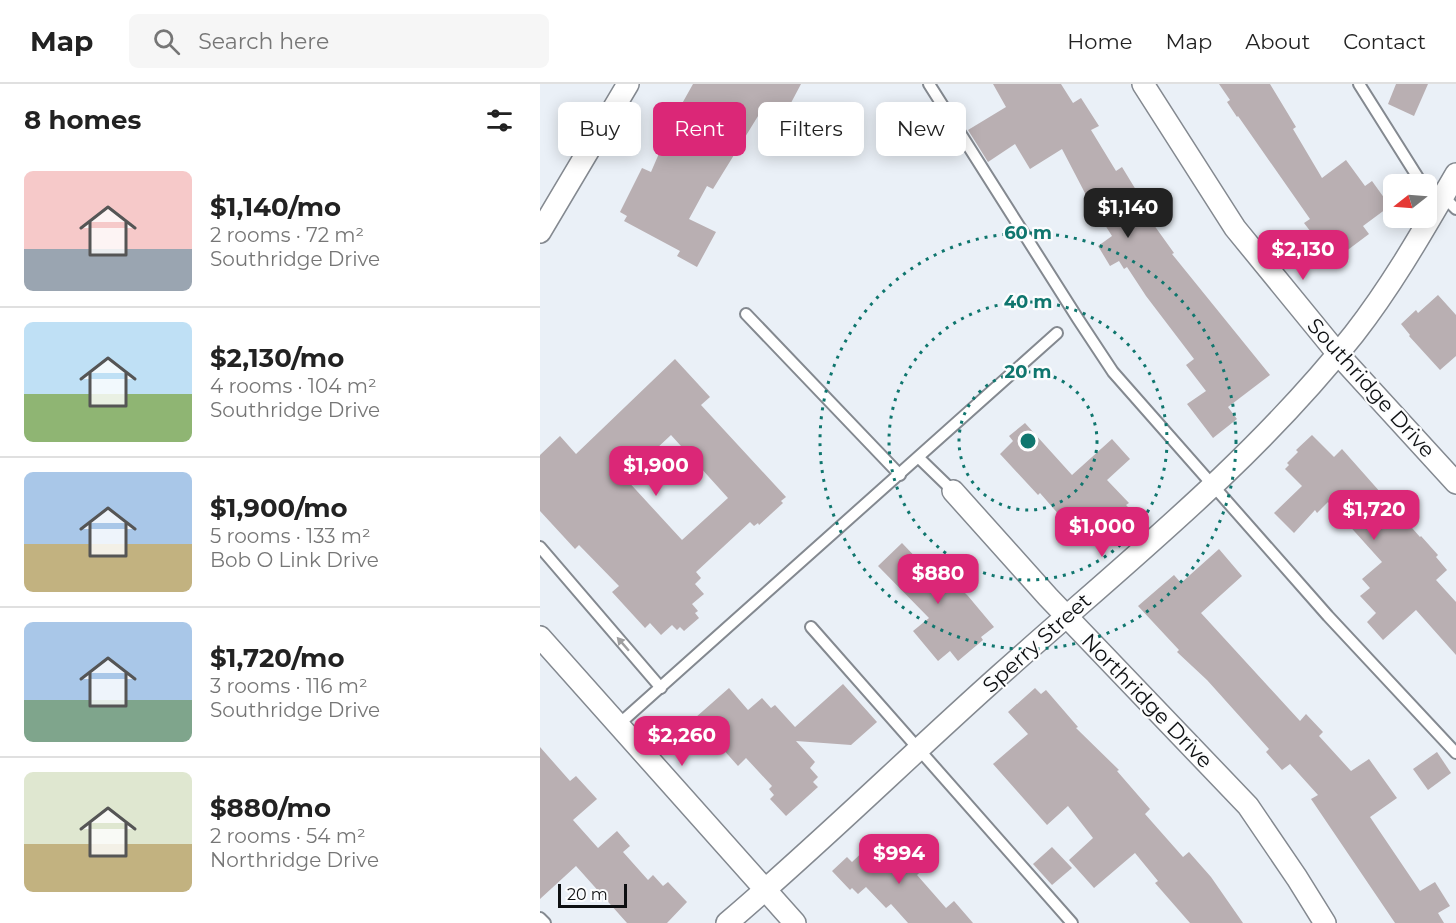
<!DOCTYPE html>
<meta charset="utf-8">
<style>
:root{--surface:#fff;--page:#f6f6f6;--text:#222;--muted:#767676;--line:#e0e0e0;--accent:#db2777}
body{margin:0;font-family:Montserrat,sans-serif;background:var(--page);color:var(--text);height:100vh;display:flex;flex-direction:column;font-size:22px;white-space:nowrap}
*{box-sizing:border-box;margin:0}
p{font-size:20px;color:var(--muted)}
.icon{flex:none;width:33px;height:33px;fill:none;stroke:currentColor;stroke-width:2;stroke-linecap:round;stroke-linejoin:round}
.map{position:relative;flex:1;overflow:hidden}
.drawer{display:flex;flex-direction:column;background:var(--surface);width:540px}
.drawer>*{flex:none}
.guide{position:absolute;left:18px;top:18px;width:570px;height:54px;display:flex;gap:12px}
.needle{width:39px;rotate:253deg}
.tools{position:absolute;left:843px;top:90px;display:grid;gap:12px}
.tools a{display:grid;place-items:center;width:54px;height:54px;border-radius:9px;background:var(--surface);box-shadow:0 3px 15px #0003;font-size:30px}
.scale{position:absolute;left:18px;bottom:15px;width:69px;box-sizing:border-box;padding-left:6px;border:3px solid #0e1012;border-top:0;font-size:16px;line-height:21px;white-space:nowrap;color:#0e1012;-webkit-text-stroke:4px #fcfdfe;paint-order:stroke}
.price{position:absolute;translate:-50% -51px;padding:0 14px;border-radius:12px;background:var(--accent);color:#fff;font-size:20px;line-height:39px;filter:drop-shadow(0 2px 3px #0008)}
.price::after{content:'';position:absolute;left:50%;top:36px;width:18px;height:14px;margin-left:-9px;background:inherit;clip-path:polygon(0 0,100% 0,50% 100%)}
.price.on{background:#222;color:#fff}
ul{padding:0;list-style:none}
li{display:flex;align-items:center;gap:18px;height:150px;padding:0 24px}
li+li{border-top:2px solid var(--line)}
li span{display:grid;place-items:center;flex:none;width:168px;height:120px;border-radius:9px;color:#555}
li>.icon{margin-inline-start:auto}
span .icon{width:72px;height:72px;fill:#fffc;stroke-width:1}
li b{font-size:26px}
h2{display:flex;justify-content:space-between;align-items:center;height:72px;padding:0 24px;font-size:26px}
.pill{padding:0 21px;border-radius:9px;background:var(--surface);box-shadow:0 3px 15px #0003;font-size:21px;line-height:54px}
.pill.on{background:var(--accent);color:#fff}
header{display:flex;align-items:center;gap:36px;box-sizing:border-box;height:84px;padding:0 30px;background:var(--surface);border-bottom:2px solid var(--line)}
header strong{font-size:28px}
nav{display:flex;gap:33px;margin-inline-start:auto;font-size:21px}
.search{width:420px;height:54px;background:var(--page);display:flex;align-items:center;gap:15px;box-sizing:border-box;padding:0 21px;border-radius:9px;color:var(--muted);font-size:22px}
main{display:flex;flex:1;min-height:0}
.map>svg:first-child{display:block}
.building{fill:#b9afb2;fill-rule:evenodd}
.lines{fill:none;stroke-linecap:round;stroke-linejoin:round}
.service-casing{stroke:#848990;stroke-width:14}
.minor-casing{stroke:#848990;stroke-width:24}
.service{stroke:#fff;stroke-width:10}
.minor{stroke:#fff;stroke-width:21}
.oneway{fill:#9f9fa0}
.ring{fill:none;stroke:#0f766e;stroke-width:3;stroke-dasharray:3 6}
.labels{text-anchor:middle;stroke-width:4.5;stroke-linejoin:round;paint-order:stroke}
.street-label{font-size:21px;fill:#0e1012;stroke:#fcfdfe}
.centre{fill:#0f766e;stroke:#fcfdfe;stroke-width:3}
.ring-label{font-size:18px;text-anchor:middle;font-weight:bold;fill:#0f766e;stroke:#fcfdfe;stroke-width:4.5;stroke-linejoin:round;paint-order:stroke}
</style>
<header>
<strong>Map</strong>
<div class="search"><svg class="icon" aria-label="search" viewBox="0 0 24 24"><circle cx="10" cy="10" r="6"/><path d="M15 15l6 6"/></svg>Search here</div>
<nav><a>Home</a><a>Map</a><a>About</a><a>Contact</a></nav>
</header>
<main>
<section class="drawer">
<h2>8 homes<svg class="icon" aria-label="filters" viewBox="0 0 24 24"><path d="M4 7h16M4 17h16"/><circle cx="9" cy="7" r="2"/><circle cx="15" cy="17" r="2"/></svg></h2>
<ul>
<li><span style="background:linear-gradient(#f6c9c9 65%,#9aa5b1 0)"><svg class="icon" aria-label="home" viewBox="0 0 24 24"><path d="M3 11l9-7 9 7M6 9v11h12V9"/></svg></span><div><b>$1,140/mo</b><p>2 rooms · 72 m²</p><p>Southridge Drive</p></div></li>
<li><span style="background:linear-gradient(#bfe0f5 60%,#8fb573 0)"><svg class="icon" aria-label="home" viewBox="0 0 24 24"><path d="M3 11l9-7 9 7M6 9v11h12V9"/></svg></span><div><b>$2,130/mo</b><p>4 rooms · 104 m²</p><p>Southridge Drive</p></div></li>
<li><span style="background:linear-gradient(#a9c7e8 60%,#c2b280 0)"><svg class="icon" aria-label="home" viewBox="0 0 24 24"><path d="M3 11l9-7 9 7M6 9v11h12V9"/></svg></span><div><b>$1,900/mo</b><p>5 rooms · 133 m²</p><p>Bob O Link Drive</p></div></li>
<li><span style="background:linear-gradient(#a9c7e8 65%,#7fa58c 0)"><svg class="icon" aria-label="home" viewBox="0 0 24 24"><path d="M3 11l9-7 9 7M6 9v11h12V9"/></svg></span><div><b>$1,720/mo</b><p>3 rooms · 116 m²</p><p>Southridge Drive</p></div></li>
<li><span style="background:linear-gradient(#dfe7d0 60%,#c2b280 0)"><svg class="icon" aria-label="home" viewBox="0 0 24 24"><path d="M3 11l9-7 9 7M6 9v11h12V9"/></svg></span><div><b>$880/mo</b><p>2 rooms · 54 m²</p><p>Northridge Drive</p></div></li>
</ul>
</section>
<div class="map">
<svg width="916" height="839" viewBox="0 0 916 839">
<rect width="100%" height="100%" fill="#eaf0f7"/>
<g class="building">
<polygon points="153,0 261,0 243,34 223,24 173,105 167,102 149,135 176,148 157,183 137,172 140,167 84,137 87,132 80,128 102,84 111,88 130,44 126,42 136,23 139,25"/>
<polygon points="453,0 521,0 533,19 541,14 559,42 551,46 576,87 582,83 596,106 591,109 634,169 632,170 730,291 688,323 697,335 673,354 647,320 666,307 646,281 654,275 606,212 587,183 584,185 579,177 570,182 558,162 572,152 546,111 522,65 490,85 475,60 448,78 428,46 466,23"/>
<polygon points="679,0 730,0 756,43 753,45 782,94 806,76 825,102 832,97 850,122 823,142 829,150 797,174 794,170 790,173 764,139 770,135 698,32 697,33 687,18 690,16"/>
<polygon points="856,0 888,0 874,32 848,20"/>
<polygon points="898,211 916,231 916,272 900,286 869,252 870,251 861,240 876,226 878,229"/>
<path d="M 135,275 L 170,313 L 161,321 L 246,413 L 241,417 L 243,419 L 219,441 L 218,439 L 214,442 L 210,438 L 156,488 L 161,494 L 155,500 L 164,510 L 152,520 L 158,527 L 155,529 L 159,534 L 144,547 L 140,543 L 137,546 L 132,541 L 121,551 L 110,539 L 105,544 L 72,508 L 79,502 L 39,461 L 35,465 L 0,427 L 0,371 L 20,352 L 36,370 ZM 131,351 L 188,414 L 142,456 L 85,394 Z"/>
<polygon points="485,339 532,391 572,355 590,375 567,396 589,419 586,421 589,424 555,453 550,448 541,456 500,409 498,411 460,370 473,357 469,352"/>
<polygon points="772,351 794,373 802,365 880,453 881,452 898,471 896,473 907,486 896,496 916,518 916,571 876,526 843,556 827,538 836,529 820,512 830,504 822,495 842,478 788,418 777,429 775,426 754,449 734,429 762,402 745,385 749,381 747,379 758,368 756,366"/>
<polygon points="362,459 383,481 386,478 389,481 393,477 428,512 454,543 441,553 443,556 418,577 410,567 398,577 373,547 389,534 338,482"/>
<polygon points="679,465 702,492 661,529 760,637 766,630 783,648 779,652 811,687 829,675 857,714 830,733 880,807 895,798 910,822 898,829 904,839 855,839 771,715 778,711 750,680 742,686 726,668 729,665 667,596 637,568 639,566 598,522 634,491 641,499"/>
<polygon points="303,600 337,638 311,661 256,657 275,678 270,684 278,693 273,698 278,703 246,732 230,715 234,711 229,705 232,702 206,674 198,682 155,634 189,604 208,626 222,614 231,624 235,621 255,643"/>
<polygon points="495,604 501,610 506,606 538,643 536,644 579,686 577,687 610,725 605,730 643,773 649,768 671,793 703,839 650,839 615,799 618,797 595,769 554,804 529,776 553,754 528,722 507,741 453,680 488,650 468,628"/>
<polygon points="0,663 30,697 36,692 57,715 33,736 58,764 77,747 90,762 83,768 108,796 113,791 123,802 128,798 147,818 127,839 87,839 36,782 0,815"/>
<polygon points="897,668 911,689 888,706 873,685"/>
<polygon points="373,759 391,778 377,791 406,824 414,817 433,839 368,839 351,820 346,824 326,803 318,810 312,804 310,806 292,787 307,773 312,778 329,762 338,772 342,768 347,773 351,769 356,774"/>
<polygon points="512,763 532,784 512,801 493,780"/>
</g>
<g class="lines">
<defs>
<g id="service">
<polyline points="389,0 538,235 573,288 788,532 916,669"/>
<polyline points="819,0 882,100"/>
<polyline points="886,108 897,125"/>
<polyline points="903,112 916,125"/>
<polyline points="206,230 360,391"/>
<polyline points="379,374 413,407"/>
<polyline points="0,463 121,604"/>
<polyline points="271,543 532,839"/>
<polyline points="78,641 517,249"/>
<polyline points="0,834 5,839"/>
</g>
<g id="minor">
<polyline points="603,0 695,144 798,270 916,399"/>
<polyline points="0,148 88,0"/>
<polyline points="413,407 508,513 708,722 757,794 785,839"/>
<polyline points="0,553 255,839"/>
<path d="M 187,839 C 281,759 369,672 461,590 C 583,481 712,379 814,250 C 853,200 884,145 916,90"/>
</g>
</defs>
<use href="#service" class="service-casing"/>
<use href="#minor" class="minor-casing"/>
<use href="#service" class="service"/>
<use href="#minor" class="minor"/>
</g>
<defs><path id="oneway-solid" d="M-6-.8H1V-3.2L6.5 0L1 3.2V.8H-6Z" transform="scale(1.5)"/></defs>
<use class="oneway" href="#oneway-solid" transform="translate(83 560) rotate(-131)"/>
<g class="ring">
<circle cx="488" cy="357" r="69"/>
<circle cx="488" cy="357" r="139"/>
<circle cx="488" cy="357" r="208"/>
</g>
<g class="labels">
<g class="street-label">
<text transform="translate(831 304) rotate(48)" y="7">Southridge Drive</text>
<text transform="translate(497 559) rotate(-42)" y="7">Sperry Street</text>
<text transform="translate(607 617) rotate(46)" y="7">Northridge Drive</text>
</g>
</g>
<circle cx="488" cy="357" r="9" class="centre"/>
<g class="ring-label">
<text x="488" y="155">60 m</text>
<text x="488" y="224">40 m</text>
<text x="488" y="294">20 m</text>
</g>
</svg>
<div class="tools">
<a><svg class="needle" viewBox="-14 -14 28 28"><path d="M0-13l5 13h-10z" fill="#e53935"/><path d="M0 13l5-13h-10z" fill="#767676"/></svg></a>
</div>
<div class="scale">20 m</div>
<b class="price on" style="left:588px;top:155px">$1,140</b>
<b class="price" style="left:763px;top:197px">$2,130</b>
<b class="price" style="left:116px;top:413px">$1,900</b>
<b class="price" style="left:834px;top:457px">$1,720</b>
<b class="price" style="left:562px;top:474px">$1,000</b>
<b class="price" style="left:398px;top:521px">$880</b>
<b class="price" style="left:142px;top:683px">$2,260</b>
<b class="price" style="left:359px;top:801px">$994</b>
<div class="guide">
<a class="pill">Buy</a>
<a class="pill on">Rent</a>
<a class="pill">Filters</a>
<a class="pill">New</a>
</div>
</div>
</main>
